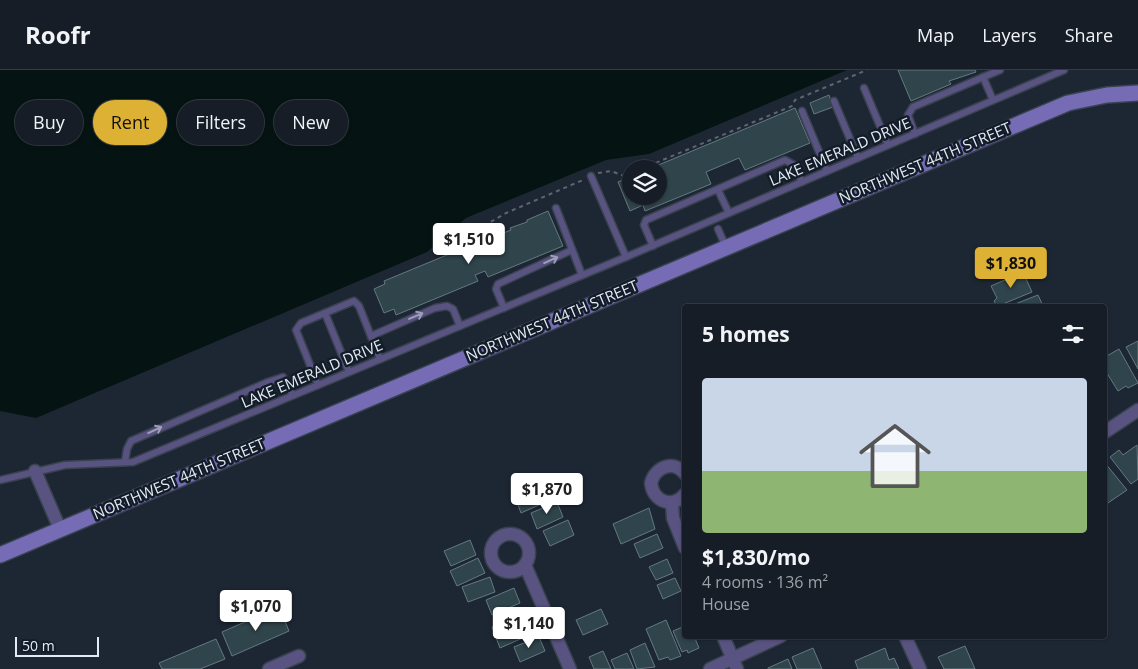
<!DOCTYPE html>
<meta charset="utf-8">
<style>
:root{--surface:#161d27;--page:#1f262f;--text:#f1f3f6;--muted:#9ea2a7;--line:#353b44;--accent:#ddb133}
body{margin:0;font-family:"Open Sans",sans-serif;background:var(--page);color:var(--text);height:100vh;display:flex;flex-direction:column;font-size:19px;white-space:nowrap}
*{box-sizing:border-box;margin:0}
p{font-size:16px;color:var(--muted)}
.icon{flex:none;width:28px;height:28px;fill:none;stroke:currentColor;stroke-width:2;stroke-linecap:round;stroke-linejoin:round}
.map{position:relative;flex:1;overflow:hidden}
.details{position:absolute;left:682px;top:234px;width:425px;height:335px;display:flex;flex-direction:column;background:var(--surface);border-radius:5px;box-shadow:0 1px 4px #0004,0 0 0 1px var(--line)}
.details>*{flex:none}
.hud{position:absolute;left:15px;top:30px;width:475px;height:45px;display:flex;gap:10px}
.controls{position:absolute;left:622px;top:90px;display:grid;gap:10px}
.controls a{display:grid;place-items:center;width:45px;height:45px;border-radius:50%;background:var(--surface);box-shadow:0 1px 4px #0004,0 0 0 1px var(--line);font-size:25px}
.scale{position:absolute;left:15px;bottom:12px;width:84px;box-sizing:border-box;padding-left:5px;border:2px solid #e4eaf3;border-top:0;font-size:14px;line-height:18px;white-space:nowrap;color:#e4eaf3;-webkit-text-stroke:4px #131d29;paint-order:stroke}
.price{position:absolute;translate:-50% -42px;padding:0 11px;border-radius:5px;background:#fff;color:#222;font-size:16px;line-height:32px;filter:drop-shadow(0 1px 2px #0008)}
.price::after{content:'';position:absolute;left:50%;top:30px;width:15px;height:11px;margin-left:-8px;background:inherit;clip-path:polygon(0 0,100% 0,50% 100%)}
.price.on{background:var(--accent);color:#111}
ul{padding:0;list-style:none}
li{display:grid;align-content:center;gap:10px;height:265px;padding:0 20px}
li+li{border-top:1px solid var(--line)}
li span{display:grid;place-items:center;height:155px;border-radius:5px;color:#555}
li>.icon{margin-inline-start:auto}
span .icon{width:90px;height:90px;fill:#fffc;stroke-width:1}
li b{font-size:21px}
h2{display:flex;justify-content:space-between;align-items:center;height:60px;padding:0 20px;font-size:21px}
.tag{padding:0 18px;border-radius:22px;background:var(--surface);box-shadow:0 1px 4px #0004,0 0 0 1px var(--line);font-size:18px;line-height:45px}
.tag.on{background:var(--accent);color:#111}
header{display:flex;align-items:center;gap:30px;box-sizing:border-box;height:70px;padding:0 25px;background:var(--surface);border-bottom:1px solid var(--line)}
header strong{font-size:24px}
nav{display:flex;gap:28px;margin-inline-start:auto;font-size:18px}
.map>svg:first-child{display:block}
.water{fill:#051412}
.building{fill:#30444b;stroke:#647981}
.lines{fill:none;stroke-linecap:round;stroke-linejoin:round}
.lane-casing{stroke:#39424f;stroke-width:9}
.street-casing{stroke:#39424f;stroke-width:15}
.secondary-casing{stroke:#39424f;stroke-width:18}
.path{stroke:#5d6571;stroke-width:2;stroke-dasharray:4 4;stroke-linecap:butt}
.lane{stroke:#595381;stroke-width:6}
.street{stroke:#595381;stroke-width:12}
.secondary{stroke:#756cb5;stroke-width:15}
.oneway{stroke:#9e9eba}
.labels{text-anchor:middle;stroke-width:5;stroke-linejoin:round;paint-order:stroke}
.street-label{font-size:15px;fill:#e4eaf3;stroke:#131d29}
</style>
<header>
<strong>Roofr</strong>
<nav><a>Map</a><a>Layers</a><a>Share</a></nav>
</header>
<div class="map">
<svg width="1138" height="599" viewBox="0 0 1138 599">
<rect width="100%" height="100%" fill="#1d2734"/>
<polygon class="water" points="0,0 847,0 649,84 606,90 466,148 427,182 36,348 0,341"/>
<g class="building">
<polygon points="898,0 975,0 976,2 949,11 951,14 911,31"/>
<polygon points="829,25 833,37 814,44 810,33"/>
<polygon points="795,38 810,73 745,100 739,88 706,102 711,114 645,141 643,135 630,141 618,112 631,106 631,126 659,126 659,99 649,99"/>
<polygon points="548,141 563,176 488,207 485,201 475,205 478,211 396,245 394,239 384,243 374,219 385,214 384,211 488,168 488,166 500,161 501,164 511,160 510,158 527,152 527,150"/>
<polygon points="1023,202 1032,222 998,236 996,235 994,231 997,228 991,216"/>
<polygon points="1038,225 1043,236 1010,236"/>
<polygon points="1138,271 1138,299 1126,277"/>
<polygon points="1119,279 1138,313 1128,318 1126,316 1118,321 1105,300 1105,287"/>
<polygon points="1137,375 1138,409 1131,414 1110,387 1119,380 1123,385"/>
<polygon points="1105,393 1127,420 1105,435"/>
<polygon points="548,407 557,427 521,443 513,422"/>
<polygon points="557,432 563,447 537,459 531,443"/>
<polygon points="649,438 655,459 621,474 613,454"/>
<polygon points="568,450 574,465 550,476 543,461"/>
<polygon points="657,464 663,478 640,488 634,474"/>
<polygon points="470,470 476,485 451,496 444,481"/>
<polygon points="478,488 485,503 457,516 450,501"/>
<polygon points="667,489 673,503 656,510 649,497"/>
<polygon points="490,507 495,522 468,532 462,517"/>
<polygon points="675,508 681,521 663,529 657,515"/>
<polygon points="514,518 520,533 492,545 486,530"/>
<polygon points="279,537 289,561 232,586 222,562"/>
<polygon points="601,539 608,554 583,565 576,550"/>
<polygon points="526,543 534,563 500,578 492,557"/>
<polygon points="666,550 681,586 670,590 668,587 659,590 646,559"/>
<polygon points="685,556 685,566 694,566 699,578 688,583 687,580 682,582 673,561"/>
<polygon points="539,567 545,581 520,592 514,577"/>
<polygon points="216,569 225,589 200,599 162,599 159,593"/>
<polygon points="645,573 655,597 637,599 630,580"/>
<polygon points="965,576 975,599 944,599 938,587"/>
<polygon points="813,578 822,599 797,599 792,587"/>
<polygon points="885,578 889,590 894,588 899,599 858,599 855,591"/>
<polygon points="603,581 611,599 594,599 589,587"/>
<polygon points="627,583 634,599 615,599 611,590"/>
<polygon points="788,589 792,599 768,599 768,598"/>
</g>
<g class="lines">
<defs>
<g id="lane">
<polyline points="983,7 993,30"/>
<polyline points="864,18 888,75"/>
<polyline points="834,31 858,88"/>
<polyline points="802,41 827,101"/>
<polyline points="915,64 908,45 913,37 1000,0"/>
<polyline points="591,106 626,187"/>
<polyline points="718,120 729,143"/>
<polyline points="556,138 582,205"/>
<polyline points="718,159 726,177"/>
<polyline points="653,176 644,155 646,150 785,90 794,95 802,112"/>
<polyline points="504,238 496,219 498,214 572,180"/>
<polyline points="325,243 349,302"/>
<polyline points="371,266 435,238 447,236 453,239 460,256"/>
<polyline points="318,315 296,260 301,253 349,233 354,231 359,236 380,289"/>
<polyline points="125,392 127,379 131,371 268,312 283,307 293,325"/>
<polyline points="0,410 65,395 133,392 626,187 1064,0"/>
</g>
<g id="street">
<polyline points="1105,362 1138,340"/>
<polyline points="35,401 60,459"/>
<path d="M 685,404 C 674,389 655,397 651,413 C 653,432 673,439 685,424"/>
<polyline points="672,433 673,448 685,478"/>
<circle cx="510" cy="483" r="19"/>
<polyline points="525,495 570,599"/>
<polyline points="723,566 737,599"/>
<polyline points="905,566 920,599"/>
<polyline points="269,599 299,586"/>
<polyline points="710,599 781,566"/>
</g>
<polyline id="secondary" points="0,485 1068,33 1107,25 1138,23"/>
</defs>
<use href="#lane" class="lane-casing"/>
<use href="#street" class="street-casing"/>
<use href="#secondary" class="secondary-casing"/>
<g class="path">
<polyline points="641,99 792,36 795,30 867,0"/>
<polyline points="598,103 611,101 624,106 631,103"/>
<polyline points="477,160 506,143 583,110"/>
</g>
<use href="#lane" class="lane"/>
<use href="#street" class="street"/>
<use href="#secondary" class="secondary"/>
</g>
<defs><path id="oneway-shaft" d="M-6 0H5M1.5-3L5.5 0L1.5 3" fill="none" stroke-width="1.6" stroke-linecap="round" stroke-linejoin="round" transform="scale(1.25)"/></defs>
<g class="oneway">
<use href="#oneway-shaft" transform="translate(551 190) rotate(-24)"/>
<use href="#oneway-shaft" transform="translate(416 246) rotate(-23)"/>
<use href="#oneway-shaft" transform="translate(155 360) rotate(-25)"/>
</g>
<g class="labels">
<g class="street-label">
<text transform="translate(840 82) rotate(-23)" y="5">LAKE EMERALD DRIVE</text>
<text transform="translate(925 93) rotate(-23)" y="5">NORTHWEST 44TH STREET</text>
<text transform="translate(552 251) rotate(-23)" y="5">NORTHWEST 44TH STREET</text>
<text transform="translate(312 304) rotate(-23)" y="5">LAKE EMERALD DRIVE</text>
<text transform="translate(179 409) rotate(-23)" y="5">NORTHWEST 44TH STREET</text>
</g>
</g>
</svg>
<div class="controls">
<a><svg class="icon" aria-label="layers" viewBox="0 0 24 24"><path d="M12 4l9 5-9 5-9-5zM3 14l9 5 9-5"/></svg></a>
</div>
<div class="scale">50 m</div>
<b class="price" style="left:469px;top:195px">$1,510</b>
<b class="price on" style="left:1011px;top:219px">$1,830</b>
<b class="price" style="left:547px;top:445px">$1,870</b>
<b class="price" style="left:256px;top:562px">$1,070</b>
<b class="price" style="left:529px;top:579px">$1,140</b>
<div class="hud">
<a class="tag">Buy</a>
<a class="tag on">Rent</a>
<a class="tag">Filters</a>
<a class="tag">New</a>
</div>
<section class="details">
<h2>5 homes<svg class="icon" aria-label="filters" viewBox="0 0 24 24"><path d="M4 7h16M4 17h16"/><circle cx="9" cy="7" r="2"/><circle cx="15" cy="17" r="2"/></svg></h2>
<ul>
<li><span style="background:linear-gradient(#c9d6e8 60%,#8fb573 0)"><svg class="icon" aria-label="home" viewBox="0 0 24 24"><path d="M3 11l9-7 9 7M6 9v11h12V9"/></svg></span><div><b>$1,830/mo</b><p>4 rooms · 136 m²</p><p>House</p></div></li>
</ul>
</section>
</div>
